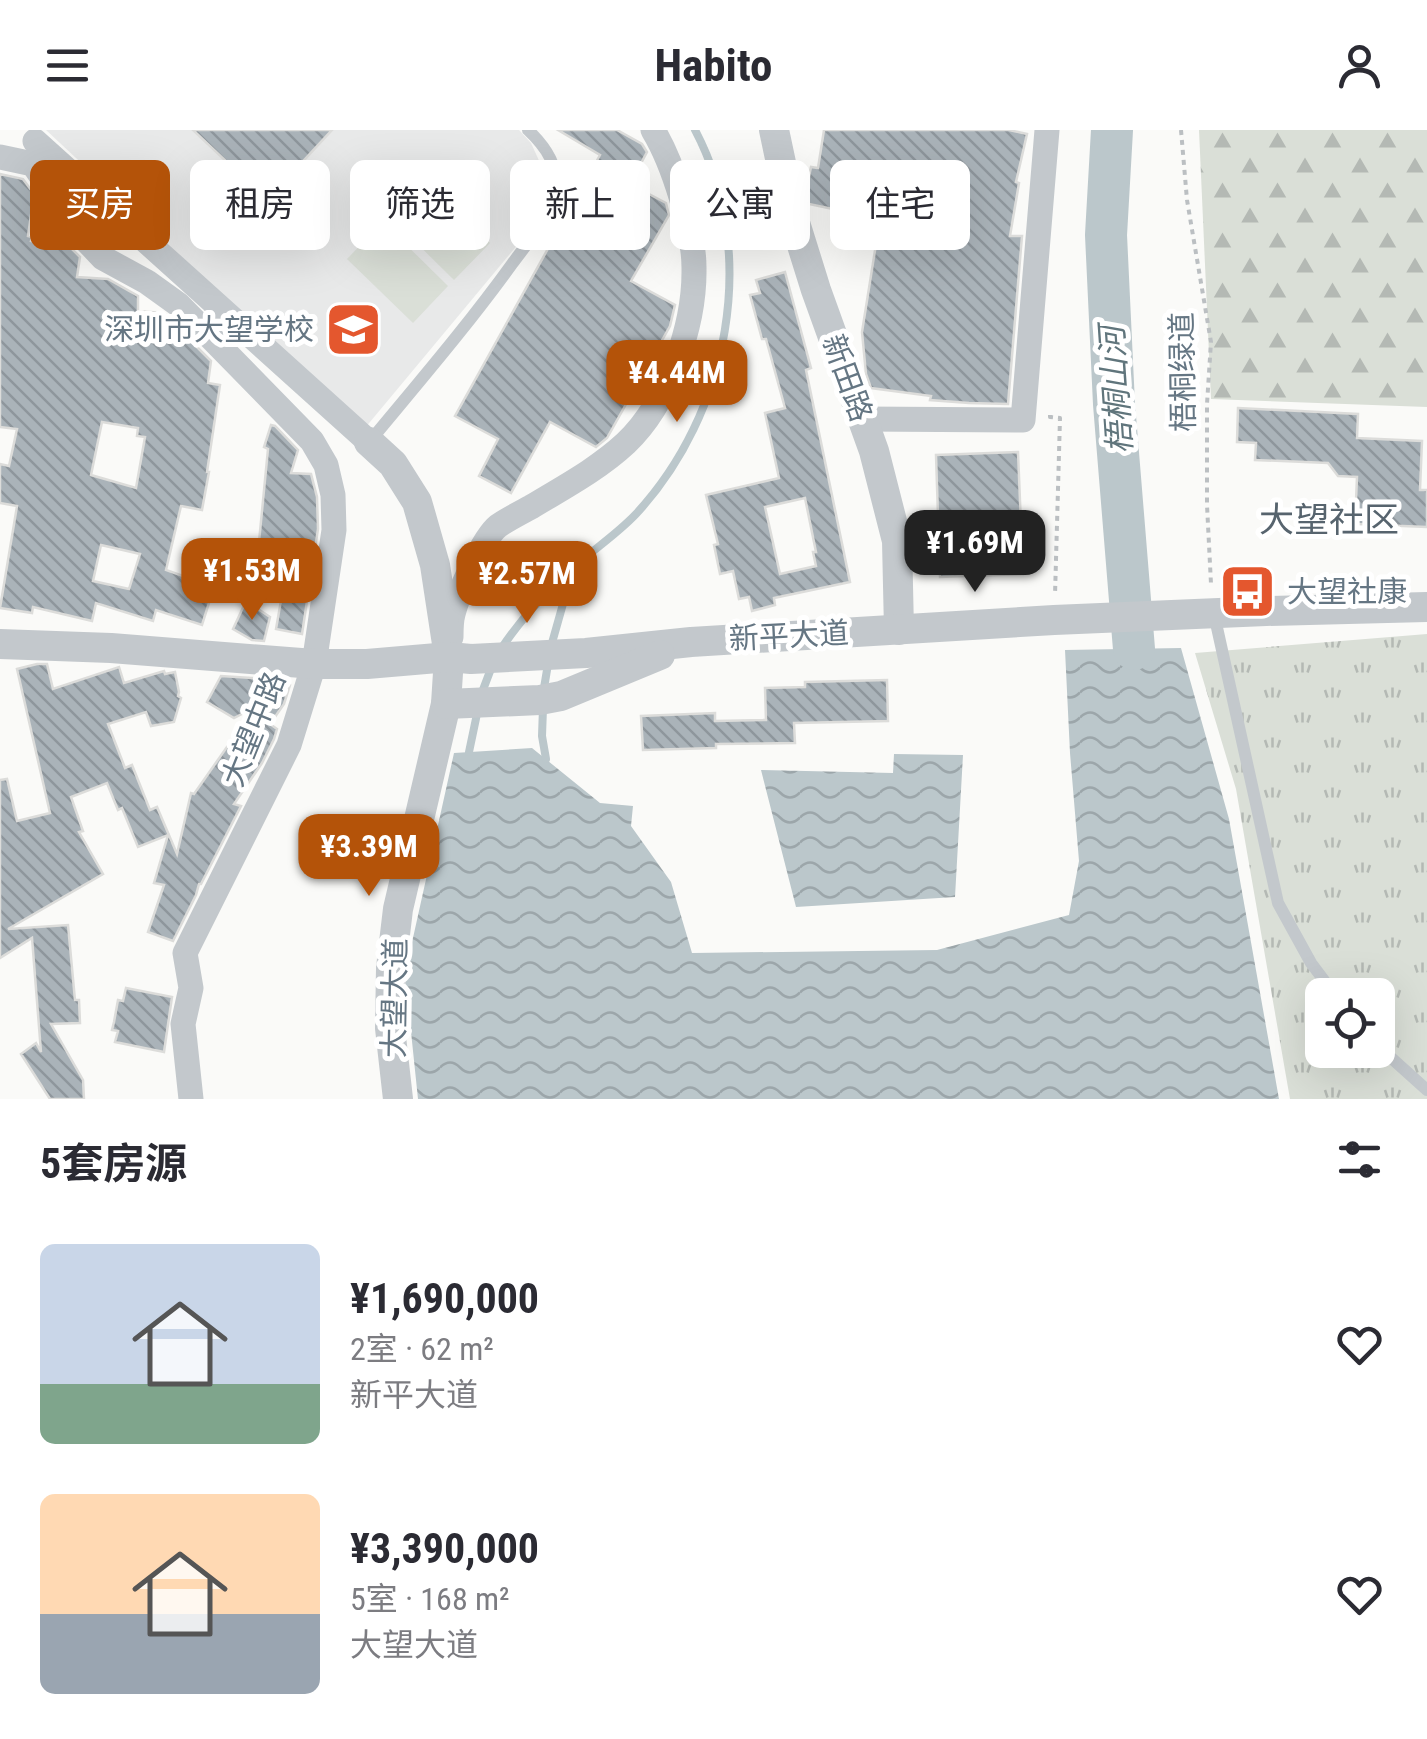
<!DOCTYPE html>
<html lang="zh">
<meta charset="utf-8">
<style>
:root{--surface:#fff;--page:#f7f7f7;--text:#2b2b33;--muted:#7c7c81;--accent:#b45309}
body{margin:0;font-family:"Roboto Condensed","Noto Sans SC",sans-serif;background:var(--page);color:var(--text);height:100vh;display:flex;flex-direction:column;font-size:38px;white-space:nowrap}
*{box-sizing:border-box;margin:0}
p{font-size:32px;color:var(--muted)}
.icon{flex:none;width:55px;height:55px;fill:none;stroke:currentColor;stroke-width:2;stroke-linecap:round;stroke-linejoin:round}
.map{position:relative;height:969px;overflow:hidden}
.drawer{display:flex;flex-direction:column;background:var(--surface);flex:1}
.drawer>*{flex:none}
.guide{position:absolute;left:30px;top:30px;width:1368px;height:90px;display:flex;gap:20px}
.fabs{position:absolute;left:1305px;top:848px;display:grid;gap:20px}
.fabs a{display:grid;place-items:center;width:90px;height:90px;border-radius:15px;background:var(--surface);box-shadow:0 10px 40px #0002;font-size:50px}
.price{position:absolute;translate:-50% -85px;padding:0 22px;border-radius:20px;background:var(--accent);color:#fff;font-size:32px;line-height:65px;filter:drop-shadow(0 2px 5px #0008)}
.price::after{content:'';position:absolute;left:50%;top:60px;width:30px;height:22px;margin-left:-15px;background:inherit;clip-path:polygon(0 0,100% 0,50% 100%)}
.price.selected{background:#222;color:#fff}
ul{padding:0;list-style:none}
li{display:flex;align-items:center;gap:30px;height:250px;padding:0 40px}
li span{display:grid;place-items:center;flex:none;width:280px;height:200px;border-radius:15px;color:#555}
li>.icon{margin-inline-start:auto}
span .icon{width:120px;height:120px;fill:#fffc;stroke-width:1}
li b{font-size:42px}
h2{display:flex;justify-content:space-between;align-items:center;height:120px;padding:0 40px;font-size:42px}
.chip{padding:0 35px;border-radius:15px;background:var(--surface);box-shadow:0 10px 40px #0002;font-size:35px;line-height:90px}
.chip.selected{background:var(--accent);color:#fff}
header{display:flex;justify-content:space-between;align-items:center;height:130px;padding:0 40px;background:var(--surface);font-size:45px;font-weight:700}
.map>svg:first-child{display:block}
.built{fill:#e8e9e9}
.green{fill:#dadfd7}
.forest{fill:url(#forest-firs)}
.park{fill:url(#park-tufts);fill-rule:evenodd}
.water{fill:url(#water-waves)}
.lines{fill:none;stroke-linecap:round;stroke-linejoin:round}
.stream{stroke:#bbc7cb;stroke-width:8}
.river{stroke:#bbc7cb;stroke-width:42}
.building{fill:url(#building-back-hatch);stroke:#dcdcda;stroke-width:2.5;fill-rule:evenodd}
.path{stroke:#bbbfc2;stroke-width:4;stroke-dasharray:5 5;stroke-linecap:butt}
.service{stroke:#c3c8cc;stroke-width:12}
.minor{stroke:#c3c8cc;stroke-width:25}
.tertiary{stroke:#c3c8cc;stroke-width:30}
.labels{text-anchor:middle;stroke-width:10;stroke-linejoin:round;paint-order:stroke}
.poi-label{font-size:30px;fill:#657683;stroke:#fff;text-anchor:end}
.street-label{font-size:30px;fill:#657683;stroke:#fff}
.water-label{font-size:32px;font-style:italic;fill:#60757c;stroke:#fff}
.quarter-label{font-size:35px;fill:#57646e;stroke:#fff}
</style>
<header><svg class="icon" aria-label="menu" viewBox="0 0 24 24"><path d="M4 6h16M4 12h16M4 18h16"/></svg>Habito<svg class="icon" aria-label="person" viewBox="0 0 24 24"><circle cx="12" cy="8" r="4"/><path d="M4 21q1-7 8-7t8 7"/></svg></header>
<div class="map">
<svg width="1427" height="969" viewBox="0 0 1427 969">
<defs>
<pattern id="forest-firs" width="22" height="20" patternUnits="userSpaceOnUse" patternTransform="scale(2.5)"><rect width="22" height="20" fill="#dadfd7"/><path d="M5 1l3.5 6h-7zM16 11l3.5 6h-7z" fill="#b4b9b4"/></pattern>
<pattern id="park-tufts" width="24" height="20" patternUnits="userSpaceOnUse" patternTransform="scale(2.5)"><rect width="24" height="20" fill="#dadfd7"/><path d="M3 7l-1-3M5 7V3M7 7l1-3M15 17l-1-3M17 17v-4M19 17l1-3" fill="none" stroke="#b4b9b4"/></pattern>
<pattern id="water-waves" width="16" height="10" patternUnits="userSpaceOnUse" patternTransform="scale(2.5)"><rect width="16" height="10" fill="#bbc7cb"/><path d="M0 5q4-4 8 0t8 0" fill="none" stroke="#9ca6aa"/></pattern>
<pattern id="building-back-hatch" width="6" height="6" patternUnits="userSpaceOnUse" patternTransform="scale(2.5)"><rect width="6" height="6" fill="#aab3b9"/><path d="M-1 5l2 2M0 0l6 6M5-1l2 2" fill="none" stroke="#8e969c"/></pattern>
</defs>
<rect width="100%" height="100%" fill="#fafaf8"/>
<polygon class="built" points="46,0 519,0 531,13 541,35 546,54 542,75 529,101 365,298"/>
<g class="green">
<polygon points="424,49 490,113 454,150 389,86"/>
<polygon points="383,92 448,156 413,193 347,129"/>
</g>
<polygon class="forest" points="1199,0 1427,0 1427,277 1211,269"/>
<path class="park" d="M 1427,504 L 1427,969 L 1290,969 L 1236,659 L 1195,523 ZM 1322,865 L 1378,865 L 1378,920 L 1322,920 Z"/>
<g class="water">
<polygon points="1181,518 1229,689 1279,969 418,969 405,844 454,623 532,618 600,673 633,676 631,696 671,752 692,823 937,820 1069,785 1079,731 1070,623 1065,520"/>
<polygon points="894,624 963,625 955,767 796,777 761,640 893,643"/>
</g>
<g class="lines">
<g class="stream">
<path d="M 501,519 C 520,490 550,457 577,434 C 596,418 618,403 636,384 C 729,284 760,123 695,0"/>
<polyline points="550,520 572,442"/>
<polyline points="543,564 548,534"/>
<polyline points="481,565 492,536"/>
<polyline points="543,578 542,606 546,629"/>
<polyline points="469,622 478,579"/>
</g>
<polyline class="river" points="1112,0 1106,105 1114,274 1134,519"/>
</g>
<g class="building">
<polygon points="193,0 332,0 267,70"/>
<polygon points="558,0 617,0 642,14 647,22 630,54 666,73 669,85 631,151 675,175 670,196 607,308 596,317 550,292 511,363 479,346 498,309 455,286 600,25"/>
<polygon points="824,0 1009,0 1027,4 1016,52 1019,53 1010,106 1022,106 1008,274 969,273 930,270 931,266 871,258 866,244 862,202 880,89 809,74 806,61 811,37 818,38"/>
<path d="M 0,44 L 23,49 L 34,64 L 28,106 L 32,107 L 31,111 L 70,117 L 80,127 L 77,147 L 108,149 L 138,166 L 138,181 L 162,183 L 178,198 L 178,208 L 190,210 L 211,231 L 208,253 L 220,255 L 207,342 L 209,342 L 202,380 L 181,376 L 166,440 L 214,457 L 202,495 L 156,480 L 153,491 L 96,473 L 92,491 L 33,477 L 32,483 L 0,478 L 17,376 L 0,373 L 0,334 L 9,336 L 17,299 L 0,297 ZM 102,292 L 138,298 L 137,306 L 145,307 L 136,358 L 91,345 ZM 101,415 L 140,424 L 129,459 L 93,451 Z"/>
<path d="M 785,142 L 811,238 L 806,240 L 850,452 L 774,468 L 775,475 L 752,481 L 749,467 L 739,469 L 733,441 L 720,444 L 714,415 L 718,414 L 706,365 L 779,348 L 765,283 L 785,278 L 766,209 L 762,209 L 750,165 L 760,163 L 756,150 ZM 805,368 L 816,422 L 813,422 L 816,436 L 780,444 L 765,377 Z"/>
<polygon points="1238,278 1358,284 1357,308 1422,311 1420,360 1427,360 1427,397 1355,394 1357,347 1338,346 1328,333 1255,330 1256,313 1237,312"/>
<polygon points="271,295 275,296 298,320 291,343 311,344 317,367 318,399 302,504 276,499 283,459 288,460 297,416 259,412 268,319 264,317"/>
<polygon points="1018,322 1023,444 940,447 936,325"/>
<polygon points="246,471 270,487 264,511 252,510 233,499"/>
<polygon points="37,534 47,534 53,559 119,537 124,553 164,541 165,544 175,542 179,562 178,566 181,568 174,592 151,596 146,582 108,594 125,638 132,635 150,680 157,677 177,724 191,663 194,664 255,577 234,588 207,572 221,546 284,550 290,555 284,574 270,594 277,599 274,609 262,633 234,674 241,676 201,754 199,754 196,765 173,811 148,802 164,755 154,753 168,705 138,717 122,678 118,680 107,653 71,667 83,701 79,702 103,744 8,799 68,795 75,870 79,870 80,893 51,894 83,950 84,969 50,969 21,924 36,913 41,922 32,808 0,828 0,650 7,649 17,691 50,683 17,539"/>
<polygon points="887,550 888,591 794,593 795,613 716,614 716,618 643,620 641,586 715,583 715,591 766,590 765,558 805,557 805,552"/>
<polygon points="126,858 172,867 164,922 115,912 118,901 112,900 114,892 118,870 123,871"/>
</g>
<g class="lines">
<g class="path">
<polyline points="1181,0 1187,70 1211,212 1207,274 1207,375 1211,454"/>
<polyline points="1050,285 1050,287 1060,288 1055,465"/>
</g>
<g class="service">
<path d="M 371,310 C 419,252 468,195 512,134 C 528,112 549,89 555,61 C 560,36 545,16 528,0"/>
<polyline points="1214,484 1278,773 1311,833 1335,865"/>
<polyline points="1378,916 1427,960"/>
</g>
<g class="minor">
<polyline points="35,11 369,312"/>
<polyline points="0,27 33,34 82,106 103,128 147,152 179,175 312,311 326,335 333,365 334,400 314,534 289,615 185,823 191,858 183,894 191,969"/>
<polyline points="862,289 1023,290 1047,0"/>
<path d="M 451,507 C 451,500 451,491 453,484 C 458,464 483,408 498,396 C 508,389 520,383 531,377 C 564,357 598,339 626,313 C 668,273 695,196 694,138 C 694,99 673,33 653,0"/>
</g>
<g class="tertiary">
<polyline points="774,0 791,80 816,160 874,321 897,411 899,500"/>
<polyline points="369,312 393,334 417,372 435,435 449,527 446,574 398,779 391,838 390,898 398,969"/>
<polyline points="0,514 111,518 314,534 367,534 449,527 471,529 586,523 691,512 1054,490 1266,481 1427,477"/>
<polyline points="446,574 540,570 561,566 660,525"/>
</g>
</g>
<defs>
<symbol id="school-square" viewBox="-11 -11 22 22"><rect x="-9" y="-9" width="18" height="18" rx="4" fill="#e4572e" stroke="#fff"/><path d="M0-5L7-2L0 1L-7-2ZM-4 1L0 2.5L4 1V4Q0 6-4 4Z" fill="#fff"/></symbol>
<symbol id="bus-square" viewBox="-11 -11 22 22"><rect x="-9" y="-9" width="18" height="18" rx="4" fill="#e4572e" stroke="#fff"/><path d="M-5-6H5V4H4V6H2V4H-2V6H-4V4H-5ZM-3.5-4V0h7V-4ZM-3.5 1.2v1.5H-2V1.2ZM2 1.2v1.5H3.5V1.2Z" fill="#fff"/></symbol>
</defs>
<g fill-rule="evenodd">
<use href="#school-square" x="322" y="168" width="63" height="63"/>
<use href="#bus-square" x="1216" y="430" width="63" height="63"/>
</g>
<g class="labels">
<g class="poi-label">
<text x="314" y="210">深圳市大望学校</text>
<text x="1287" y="472" text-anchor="start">大望社康</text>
</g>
<g class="street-label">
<text transform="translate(1183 242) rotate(-91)" y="10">梧桐绿道</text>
<text transform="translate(847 248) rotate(70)" y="10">新田路</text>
<text transform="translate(789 506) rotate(-3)" y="10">新平大道</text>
<text transform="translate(254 599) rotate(-68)" y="10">大望中路</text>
<text transform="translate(395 868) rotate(-89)" y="10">大望大道</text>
</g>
<g class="water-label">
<text transform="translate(1116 260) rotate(-94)" y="11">梧桐山河</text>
</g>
<g class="quarter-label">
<text x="1329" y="402">大望社区</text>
</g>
</g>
</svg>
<div class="fabs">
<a><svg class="icon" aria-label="locate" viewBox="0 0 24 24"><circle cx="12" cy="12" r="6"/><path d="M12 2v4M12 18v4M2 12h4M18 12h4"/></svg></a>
</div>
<b class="price" style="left:677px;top:295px">¥4.44M</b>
<b class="price selected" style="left:975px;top:465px">¥1.69M</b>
<b class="price" style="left:252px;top:493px">¥1.53M</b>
<b class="price" style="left:527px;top:496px">¥2.57M</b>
<b class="price" style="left:369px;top:769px">¥3.39M</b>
<div class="guide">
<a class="chip selected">买房</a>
<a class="chip">租房</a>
<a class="chip">筛选</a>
<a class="chip">新上</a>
<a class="chip">公寓</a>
<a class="chip">住宅</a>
</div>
</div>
<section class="drawer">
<h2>5套房源<svg class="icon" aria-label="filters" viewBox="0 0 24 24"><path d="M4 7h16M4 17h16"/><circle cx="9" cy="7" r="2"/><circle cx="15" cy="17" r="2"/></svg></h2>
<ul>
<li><span style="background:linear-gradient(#c9d6e8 70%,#7fa58c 0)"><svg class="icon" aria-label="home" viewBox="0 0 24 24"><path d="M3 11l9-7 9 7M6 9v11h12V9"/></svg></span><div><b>¥1,690,000</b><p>2室 · 62 m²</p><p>新平大道</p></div><svg class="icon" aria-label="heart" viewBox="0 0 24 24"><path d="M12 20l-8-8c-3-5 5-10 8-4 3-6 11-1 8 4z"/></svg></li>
<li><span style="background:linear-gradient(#ffd9b3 60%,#9aa5b1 0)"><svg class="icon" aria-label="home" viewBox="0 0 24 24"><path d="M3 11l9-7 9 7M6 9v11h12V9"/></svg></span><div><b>¥3,390,000</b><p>5室 · 168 m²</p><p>大望大道</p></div><svg class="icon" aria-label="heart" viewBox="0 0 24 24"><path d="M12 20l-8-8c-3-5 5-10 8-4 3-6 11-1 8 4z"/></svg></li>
</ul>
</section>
